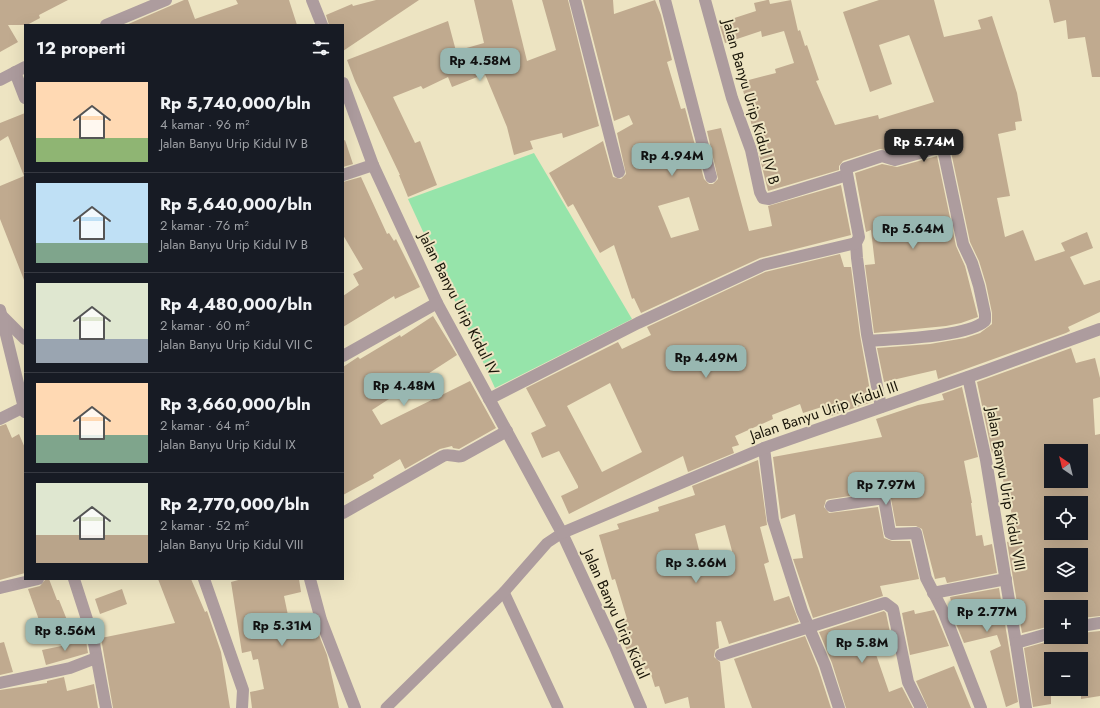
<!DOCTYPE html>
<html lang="id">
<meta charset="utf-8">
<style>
:root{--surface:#171b24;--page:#242831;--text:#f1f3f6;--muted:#9ea1a6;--line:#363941;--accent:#98b7b1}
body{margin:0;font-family:Jost,sans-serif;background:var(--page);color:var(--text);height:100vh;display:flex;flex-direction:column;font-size:15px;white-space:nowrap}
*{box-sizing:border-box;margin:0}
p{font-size:13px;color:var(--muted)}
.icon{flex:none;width:22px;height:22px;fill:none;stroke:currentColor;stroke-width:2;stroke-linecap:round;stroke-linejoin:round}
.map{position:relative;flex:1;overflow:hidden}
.drawer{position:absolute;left:24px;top:24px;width:320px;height:556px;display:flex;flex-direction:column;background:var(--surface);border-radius:0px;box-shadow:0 4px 16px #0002}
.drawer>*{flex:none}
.needle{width:26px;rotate:325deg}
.tools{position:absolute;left:1044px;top:444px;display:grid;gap:8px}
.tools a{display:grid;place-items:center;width:44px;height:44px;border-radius:0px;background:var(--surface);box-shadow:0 4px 16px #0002;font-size:20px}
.price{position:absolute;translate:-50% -34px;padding:0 9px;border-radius:8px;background:var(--accent);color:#111;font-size:13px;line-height:26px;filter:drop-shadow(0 1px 2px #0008)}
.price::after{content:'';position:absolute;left:50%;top:24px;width:12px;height:9px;margin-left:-6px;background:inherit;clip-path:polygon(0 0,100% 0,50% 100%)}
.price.selected{background:#222;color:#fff}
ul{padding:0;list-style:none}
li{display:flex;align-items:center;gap:12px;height:100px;padding:0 12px}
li+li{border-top:1px solid var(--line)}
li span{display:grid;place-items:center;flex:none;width:112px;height:80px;border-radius:0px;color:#555}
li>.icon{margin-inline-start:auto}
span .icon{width:48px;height:48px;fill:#fffc;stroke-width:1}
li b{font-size:17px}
h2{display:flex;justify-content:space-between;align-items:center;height:48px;padding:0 12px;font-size:17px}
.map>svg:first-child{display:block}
.green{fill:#96e4aa}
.building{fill:#c0aa8f;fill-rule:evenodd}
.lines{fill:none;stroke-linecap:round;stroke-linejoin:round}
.service{stroke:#ad9c9e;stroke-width:11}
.minor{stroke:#ad9c9e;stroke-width:12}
.labels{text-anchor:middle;stroke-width:4;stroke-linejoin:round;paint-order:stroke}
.street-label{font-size:15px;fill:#181408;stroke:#ede4c2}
</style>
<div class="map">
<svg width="1100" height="708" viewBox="0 0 1100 708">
<rect width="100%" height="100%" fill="#ede4c2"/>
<polygon class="green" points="534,153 632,319 495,388 408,199"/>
<g class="building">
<polygon points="0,0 68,0 39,15 40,18 27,25 8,25 18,42 0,52"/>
<polygon points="184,0 188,0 195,19 238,4 236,0 289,0 297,25 126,25"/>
<polygon points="376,0 419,0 343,51 343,25 329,25 326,15 352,4 353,6"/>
<polygon points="474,0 512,0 527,61 556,50 542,0 568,0 599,126 563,138 562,133 530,141 533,149 514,155 507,127 485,74 452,87 448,77 423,89 421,86 393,97 415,143 420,141 437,185 408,197 399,175 400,175 355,81 347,60 448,21 456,51 484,43"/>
<path d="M 583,0 L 613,0 L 614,14 L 655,0 L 661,15 L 672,60 L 667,62 L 681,109 L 685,108 L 704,179 L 709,184 L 713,184 L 718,179 L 707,131 L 721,128 L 749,231 L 772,226 L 768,206 L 841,185 L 851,235 L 760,258 L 641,313 L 634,298 L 632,299 L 614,245 L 600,253 L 573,204 L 568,207 L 549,173 L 603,141 L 613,177 L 621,179 L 626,174 L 617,133 L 633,124 L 629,115 L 614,121 ZM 689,197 L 699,230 L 671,238 L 658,206 Z"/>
<polygon points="767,0 769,0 770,4 791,0 798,31 800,30 805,46 807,45 819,80 816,81 835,125 878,115 879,119 934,102 909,35 879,45 892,84 870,92 843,12 879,0 934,0 944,37 981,29 978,20 992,16 1017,93 1022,121 1015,122 1016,130 998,134 1010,196 997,198 1005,237 1023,230 1035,261 1065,251 1061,243 1087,232 1093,248 1070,257 1084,285 1100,280 1100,312 1068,327 1070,331 1066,333 938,379 936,370 884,382 877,348 930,344 965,338 980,333 992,324 992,313 986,284 979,261 970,242 950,147 946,141 939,140 895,152 880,149 843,161 839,166 839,170 768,191 741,82 776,73 775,69 794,63 784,31 762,37 761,31 725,43 719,23 756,11 754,3"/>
<polygon points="1049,0 1100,0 1100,77 1092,77 1085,37 1068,39 1066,20 1054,23"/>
<polygon points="25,113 25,280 24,280 0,219 0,186 24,176 8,136 0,141 0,123"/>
<polygon points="345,140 353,164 343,167 343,141"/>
<polygon points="937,156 956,246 965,266 978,317 961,323 946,326 874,333 865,265 875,264 871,230 866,232 855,173 882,164 897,167"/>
<polygon points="361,177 387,234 389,233 394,241 396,239 420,287 395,299 394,296 343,327 343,296 359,285 353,274 363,269 343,235 343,182"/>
<path d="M 840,254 L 844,267 L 851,267 L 860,335 L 872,402 L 828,417 L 825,406 L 803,413 L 800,404 L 772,415 L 773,419 L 735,436 L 739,445 L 732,447 L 734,453 L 688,472 L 683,456 L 569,514 L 561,496 L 578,488 L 578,486 L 559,451 L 542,458 L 531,433 L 546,426 L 526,388 L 618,342 L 622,349 L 651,335 L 647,327 L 765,272 ZM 610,383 L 642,452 L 602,472 L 567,406 Z"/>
<polygon points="433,316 457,355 372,410 381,425 470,381 496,428 459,449 453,448 452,446 440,449 405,469 400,459 373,475 374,478 343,495 343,367 358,357 360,359 400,335 401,337"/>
<path d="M 1071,348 L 1076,363 L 1095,358 L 1100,378 L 1100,397 L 1093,399 L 1095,435 L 1100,434 L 1100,616 L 1081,618 L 1081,607 L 1051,607 L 1051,626 L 1022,633 L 1007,542 L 1014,540 L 1010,500 L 1005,500 L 1003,485 L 1004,485 L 998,452 L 992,453 L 977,382 ZM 1051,451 L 1081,451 L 1081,481 L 1051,481 ZM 1051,503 L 1081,503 L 1081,533 L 1051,533 ZM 1051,555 L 1081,555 L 1081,586 L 1051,590 Z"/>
<polygon points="962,387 978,457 964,461 972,503 971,503 976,536 982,535 984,546 992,544 997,573 947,583 945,577 935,579 922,529 916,526 896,526 890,493 883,491 830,499 826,500 824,507 829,513 878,507 884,538 892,541 910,541 919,579 880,586 883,596 813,618 793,559 803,558 795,514 781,519 773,457 882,437 876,419 918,405 944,400 942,394"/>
<polygon points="6,424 12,438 19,434 25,448 25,573 0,580 0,426"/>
<path d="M 758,460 L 767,525 L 760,527 L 769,562 L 764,564 L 774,601 L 789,596 L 799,622 L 729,644 L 721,621 L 716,622 L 719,648 L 715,650 L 714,657 L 720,662 L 725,708 L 690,708 L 688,697 L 665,704 L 659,686 L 655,687 L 649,668 L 645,670 L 641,656 L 630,660 L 622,637 L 619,638 L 615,623 L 627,619 L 615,579 L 612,580 L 599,535 L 619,529 L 617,524 L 659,511 L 658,507 L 695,495 L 692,486 ZM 725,525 L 735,562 L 704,570 L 695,534 Z"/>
<polygon points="49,579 57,600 59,600 69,625 44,634 28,589 40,586 45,580"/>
<polygon points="158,579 191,579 205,612 207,611 221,652 230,708 113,708 101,638 175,623"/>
<polygon points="242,579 299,579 301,592 284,596 290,625 313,620 327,655 339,708 252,708 250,692 264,689 258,659 253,660 251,651 242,653 231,582"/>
<polygon points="999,588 1018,702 1006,707 990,651 1001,646 997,635 964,643 949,607 952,606 950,597"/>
<polygon points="122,589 127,604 100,614 95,599"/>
<polygon points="914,610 915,614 934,610 949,646 910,655 902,613"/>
<polygon points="884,611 886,613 891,637 872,643 889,692 902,687 913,708 846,708 832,663 819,632"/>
<polygon points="1100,631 1100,696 1081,699 1081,659 1051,659 1051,704 1033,707 1024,648 1053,640 1057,637 1081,637 1081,633"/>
<polygon points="805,636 818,668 831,708 752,708 734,659"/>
<polygon points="86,641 88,653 46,665 42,650"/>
<polygon points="4,642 13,672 0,675 0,643"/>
<polygon points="954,666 971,708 928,708 916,681"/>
<polygon points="64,677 67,691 94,684 98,708 0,708 0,690 47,683 47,681"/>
</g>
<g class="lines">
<g class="service">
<polyline points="504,592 558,708"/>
<polyline points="386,708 504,592 547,543 562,533"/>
</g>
<g class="minor">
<polyline points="312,0 322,25"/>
<polyline points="575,0 619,172"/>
<polyline points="665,0 711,177"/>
<polyline points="705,0 732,98 751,150 760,192 763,198 769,199 847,175"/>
<polyline points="106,25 166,0"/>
<polyline points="15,72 25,98"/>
<polyline points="0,80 25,67"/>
<polyline points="343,83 373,165 437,303 562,533 615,647 641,708"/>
<polyline points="343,175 373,165"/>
<polyline points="0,310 25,412"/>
<polyline points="2,316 25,339"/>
<path d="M 869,341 C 893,339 968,337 985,321 L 985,314 L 979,286 L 972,263 L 963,244 L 943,149 L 941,147 L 895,160 L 882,156 L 846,168 L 859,237 L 856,243 L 857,258 L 867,334 L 881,407"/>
<polyline points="343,356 437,303"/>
<polyline points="968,377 986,460 1016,643 1051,633"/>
<polyline points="489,399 638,323 763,265 856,243"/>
<polyline points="0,419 24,407"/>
<polyline points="764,448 773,520 802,611 825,665 839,708"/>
<polyline points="831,506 884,498 890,533 892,534 916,533 926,578 944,613 981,708"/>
<path d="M 343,513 L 443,456 C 449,453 455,458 462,456 L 507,431"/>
<polyline points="562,533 764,448 985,371 1100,329"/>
<polyline points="74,579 93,638 106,708"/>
<polyline points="204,579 243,690 242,708"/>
<polyline points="310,579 321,620 355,708"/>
<polyline points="0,588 38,579"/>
<polyline points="933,593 1006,579"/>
<polyline points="1081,626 1100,623"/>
<polyline points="1016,643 1026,708"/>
<polyline points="721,655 885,603 893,609 908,682 921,708"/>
<polyline points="0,683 70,668 96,658"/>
</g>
</g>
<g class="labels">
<g class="street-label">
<text transform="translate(751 102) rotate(74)" y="5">Jalan Banyu Urip Kidul IV B</text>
<text transform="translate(459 304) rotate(63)" y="5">Jalan Banyu Urip Kidul IV</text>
<text transform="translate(824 411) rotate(-19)" y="5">Jalan Banyu Urip Kidul III</text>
<text transform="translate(1006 489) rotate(80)" y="5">Jalan Banyu Urip Kidul VIII</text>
<text transform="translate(616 614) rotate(66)" y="5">Jalan Banyu Urip Kidul</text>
</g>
</g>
</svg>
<div class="tools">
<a><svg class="needle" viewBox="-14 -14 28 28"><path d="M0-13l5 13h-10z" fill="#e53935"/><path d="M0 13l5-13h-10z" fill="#9ea1a6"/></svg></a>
<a><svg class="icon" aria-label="locate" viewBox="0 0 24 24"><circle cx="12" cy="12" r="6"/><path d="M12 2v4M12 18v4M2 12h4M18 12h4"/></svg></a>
<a><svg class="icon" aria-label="layers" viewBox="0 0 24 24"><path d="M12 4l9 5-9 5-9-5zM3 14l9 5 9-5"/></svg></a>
<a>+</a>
<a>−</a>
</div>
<b class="price" style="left:480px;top:82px">Rp 4.58M</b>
<b class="price selected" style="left:924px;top:163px">Rp 5.74M</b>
<b class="price" style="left:672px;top:177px">Rp 4.94M</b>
<b class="price" style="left:913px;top:250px">Rp 5.64M</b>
<b class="price" style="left:706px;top:379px">Rp 4.49M</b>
<b class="price" style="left:404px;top:407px">Rp 4.48M</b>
<b class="price" style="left:886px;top:506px">Rp 7.97M</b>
<b class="price" style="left:696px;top:584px">Rp 3.66M</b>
<b class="price" style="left:987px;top:633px">Rp 2.77M</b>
<b class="price" style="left:282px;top:647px">Rp 5.31M</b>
<b class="price" style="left:65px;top:652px">Rp 8.56M</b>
<b class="price" style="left:862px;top:664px">Rp 5.8M</b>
<section class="drawer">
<h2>12 properti<svg class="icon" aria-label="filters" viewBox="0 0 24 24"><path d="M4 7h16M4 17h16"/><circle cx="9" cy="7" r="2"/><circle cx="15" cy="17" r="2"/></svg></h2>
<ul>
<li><span style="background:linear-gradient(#ffd9b3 70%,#8fb573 0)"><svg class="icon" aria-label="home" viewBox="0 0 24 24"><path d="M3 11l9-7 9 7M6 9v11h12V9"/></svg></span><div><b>Rp 5,740,000/bln</b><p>4 kamar · 96 m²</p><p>Jalan Banyu Urip Kidul IV B</p></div></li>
<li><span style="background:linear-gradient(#bfe0f5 75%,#7fa58c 0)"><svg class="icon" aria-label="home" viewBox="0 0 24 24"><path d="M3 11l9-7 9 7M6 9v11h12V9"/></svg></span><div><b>Rp 5,640,000/bln</b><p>2 kamar · 76 m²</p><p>Jalan Banyu Urip Kidul IV B</p></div></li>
<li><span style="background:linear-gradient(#dfe7d0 70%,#9aa5b1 0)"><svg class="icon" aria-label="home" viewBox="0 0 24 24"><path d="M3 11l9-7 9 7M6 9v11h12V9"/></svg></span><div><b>Rp 4,480,000/bln</b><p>2 kamar · 60 m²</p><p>Jalan Banyu Urip Kidul VII C</p></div></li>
<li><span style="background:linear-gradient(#ffd9b3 65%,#7fa58c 0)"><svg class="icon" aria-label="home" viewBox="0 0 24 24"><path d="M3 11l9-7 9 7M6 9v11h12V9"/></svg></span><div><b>Rp 3,660,000/bln</b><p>2 kamar · 64 m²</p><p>Jalan Banyu Urip Kidul IX</p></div></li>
<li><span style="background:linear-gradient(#dfe7d0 65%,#b9a48a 0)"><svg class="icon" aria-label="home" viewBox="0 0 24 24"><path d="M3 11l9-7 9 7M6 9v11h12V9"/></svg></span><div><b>Rp 2,770,000/bln</b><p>2 kamar · 52 m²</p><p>Jalan Banyu Urip Kidul VIII</p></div></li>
</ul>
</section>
</div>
